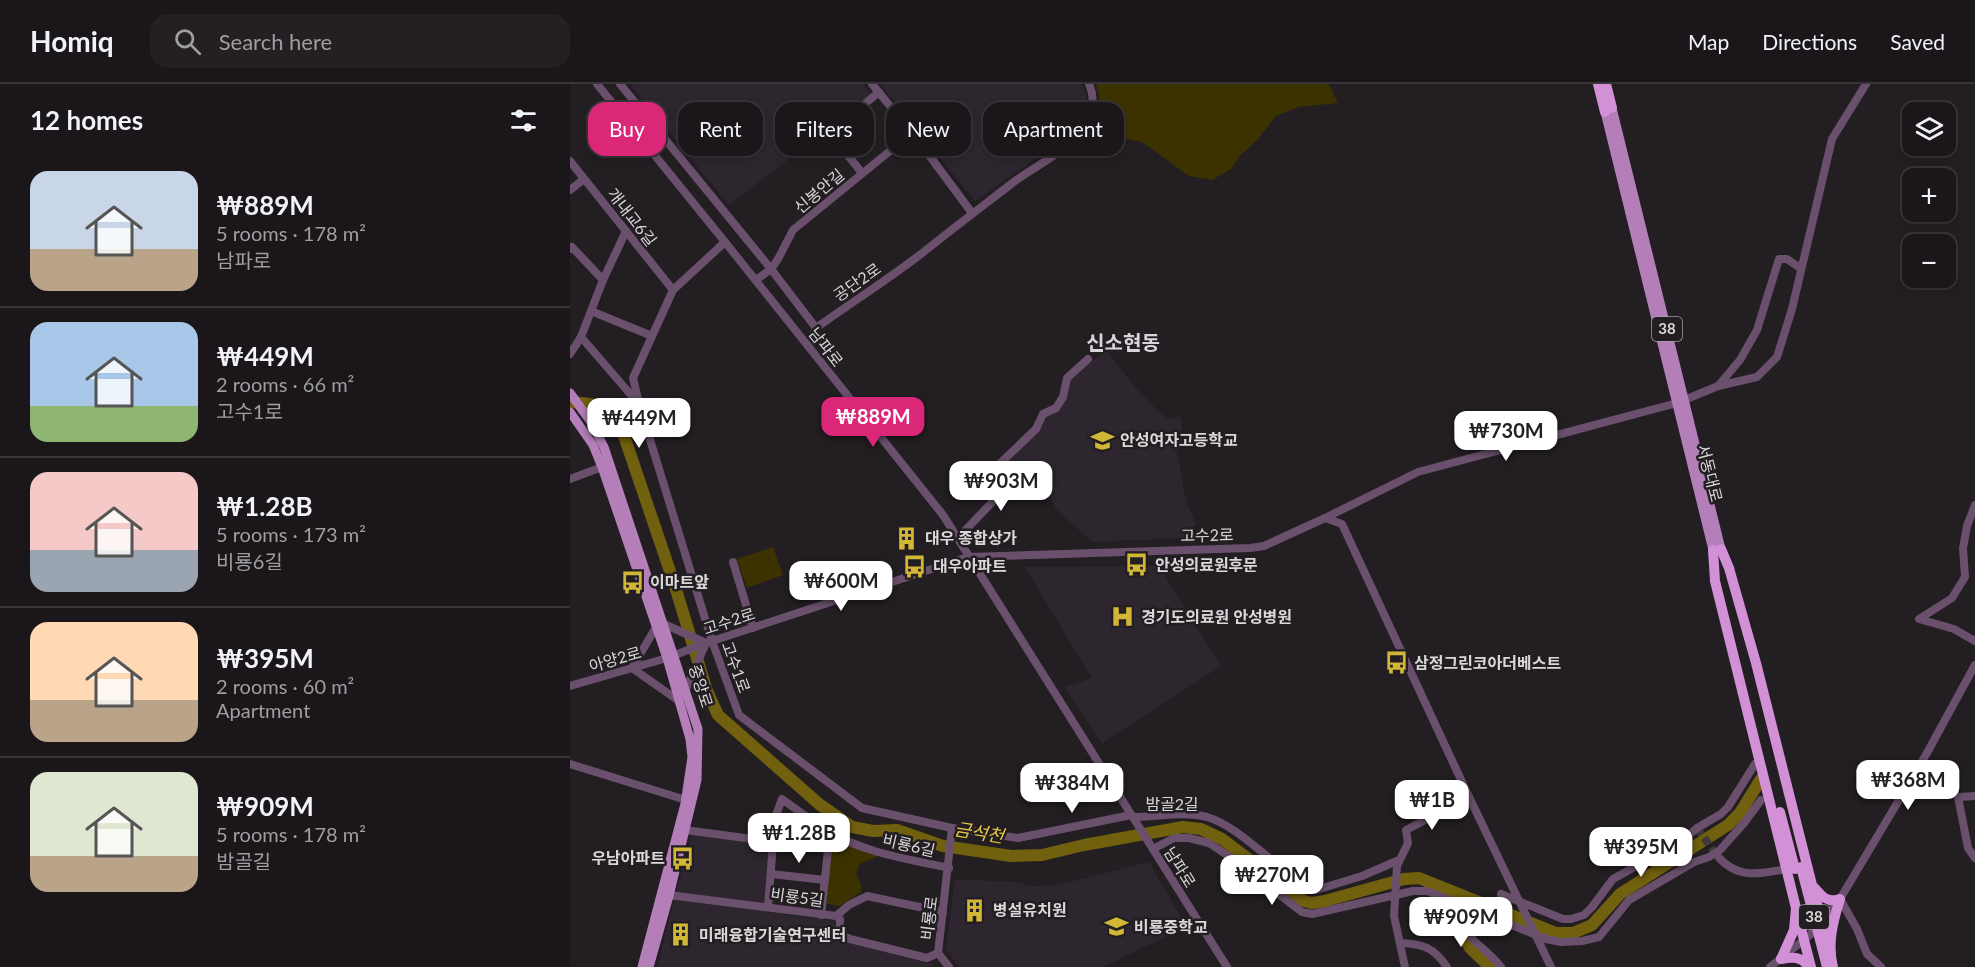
<!DOCTYPE html>
<meta charset="utf-8">
<style>
:root{--surface:#1a161a;--page:#231f23;--text:#f1f3f6;--muted:#9f9fa2;--line:#383539;--accent:#db2777}
body{margin:0;font-family:Lato,"Noto Sans KR",sans-serif;background:var(--page);color:var(--text);height:100vh;display:flex;flex-direction:column;font-size:22px;white-space:nowrap}
*{box-sizing:border-box;margin:0}
p{font-size:20px;color:var(--muted)}
.icon{flex:none;width:33px;height:33px;fill:none;stroke:currentColor;stroke-width:2;stroke-linecap:round;stroke-linejoin:round}
.map{position:relative;flex:1;overflow:hidden}
.sheet{display:flex;flex-direction:column;background:var(--surface);width:570px}
.sheet>*{flex:none}
.hud{position:absolute;left:18px;top:18px;width:570px;height:54px;display:flex;gap:12px}
.controls{position:absolute;left:1332px;top:18px;display:grid;gap:12px}
.controls a{display:grid;place-items:center;width:54px;height:54px;border-radius:12px;background:var(--surface);box-shadow:0 3px 9px #0003,0 0 0 2px var(--line);font-size:30px}
.price{position:absolute;translate:-50% -51px;padding:0 14px;border-radius:12px;background:#fff;color:#222;font-size:20px;line-height:39px;filter:drop-shadow(0 2px 3px #0008)}
.price::after{content:'';position:absolute;left:50%;top:36px;width:18px;height:14px;margin-left:-9px;background:inherit;clip-path:polygon(0 0,100% 0,50% 100%)}
.price.selected{background:var(--accent);color:#fff}
ul{padding:0;list-style:none}
li{display:flex;align-items:center;gap:18px;height:150px;padding:0 30px}
li+li{border-top:2px solid var(--line)}
li span{display:grid;place-items:center;flex:none;width:168px;height:120px;border-radius:18px;color:#555}
li>.icon{margin-inline-start:auto}
span .icon{width:72px;height:72px;fill:#fffc;stroke-width:1}
li b{font-size:26px}
h2{display:flex;justify-content:space-between;align-items:center;height:72px;padding:0 30px;font-size:26px}
.tag{padding:0 21px;border-radius:18px;background:var(--surface);box-shadow:0 3px 9px #0003,0 0 0 2px var(--line);font-size:21px;line-height:54px}
.tag.selected{background:var(--accent);color:#fff}
header{display:flex;align-items:center;gap:36px;box-sizing:border-box;height:84px;padding:0 30px;background:var(--surface);border-bottom:2px solid var(--line)}
header strong{font-size:28px}
nav{display:flex;gap:33px;margin-inline-start:auto;font-size:21px}
.search{width:420px;height:54px;background:var(--page);display:flex;align-items:center;gap:15px;box-sizing:border-box;padding:0 21px;border-radius:18px;color:var(--muted);font-size:22px}
main{display:flex;flex:1;min-height:0}
.map>svg:first-child{display:block}
.built{fill:#2d262e}
.green{fill:#3c3200}
.lines{fill:none;stroke-linecap:round;stroke-linejoin:round}
.river{stroke:#71600d;stroke-width:12}
.minor-tunnel{stroke:#3d3a3d;stroke-width:8;stroke-dasharray:8 4;stroke-linecap:butt}
.minor{stroke:#6a506c;stroke-width:8}
.major{stroke:#b47fb9;stroke-width:9}
.highway{stroke:#d291d7;stroke-width:10}
.highway-bridge{stroke:#d291d7;stroke-width:10}
.labels{text-anchor:middle;stroke-width:5;stroke-linejoin:round;paint-order:stroke}
.shield{fill:#221e22;stroke:#a2a0a2;stroke-width:1.5}
.shield-label{font-size:15px;font-weight:bold;fill:#d9d7d9}
.street-label{font-size:16px;fill:#d9d7d9;stroke:#221e22}
.poi-label{font-size:16px;font-weight:bold;fill:#d9d7d9;stroke:#221e22;text-anchor:start}
.water-label{font-size:18px;font-style:italic;fill:#e6c841;stroke:#221e22}
.quarter-label{font-size:20px;font-weight:bold;fill:#d9d4d9;stroke:#221e22}
</style>
<header>
<strong>Homiq</strong>
<div class="search"><svg class="icon" aria-label="search" viewBox="0 0 24 24"><circle cx="10" cy="10" r="6"/><path d="M15 15l6 6"/></svg>Search here</div>
<nav><a>Map</a><a>Directions</a><a>Saved</a></nav>
</header>
<main>
<section class="sheet">
<h2>12 homes<svg class="icon" aria-label="filters" viewBox="0 0 24 24"><path d="M4 7h16M4 17h16"/><circle cx="9" cy="7" r="2"/><circle cx="15" cy="17" r="2"/></svg></h2>
<ul>
<li><span style="background:linear-gradient(#c9d6e8 65%,#b9a48a 0)"><svg class="icon" aria-label="home" viewBox="0 0 24 24"><path d="M3 11l9-7 9 7M6 9v11h12V9"/></svg></span><div><b>₩889M</b><p>5 rooms · 178 m²</p><p>남파로</p></div></li>
<li><span style="background:linear-gradient(#a9c7e8 70%,#8fb573 0)"><svg class="icon" aria-label="home" viewBox="0 0 24 24"><path d="M3 11l9-7 9 7M6 9v11h12V9"/></svg></span><div><b>₩449M</b><p>2 rooms · 66 m²</p><p>고수1로</p></div></li>
<li><span style="background:linear-gradient(#f6c9c9 65%,#9aa5b1 0)"><svg class="icon" aria-label="home" viewBox="0 0 24 24"><path d="M3 11l9-7 9 7M6 9v11h12V9"/></svg></span><div><b>₩1.28B</b><p>5 rooms · 173 m²</p><p>비룡6길</p></div></li>
<li><span style="background:linear-gradient(#ffd9b3 65%,#b9a48a 0)"><svg class="icon" aria-label="home" viewBox="0 0 24 24"><path d="M3 11l9-7 9 7M6 9v11h12V9"/></svg></span><div><b>₩395M</b><p>2 rooms · 60 m²</p><p>Apartment</p></div></li>
<li><span style="background:linear-gradient(#dfe7d0 70%,#b9a48a 0)"><svg class="icon" aria-label="home" viewBox="0 0 24 24"><path d="M3 11l9-7 9 7M6 9v11h12V9"/></svg></span><div><b>₩909M</b><p>5 rooms · 178 m²</p><p>밤골길</p></div></li>
</ul>
</section>
<div class="map">
<svg width="1405" height="883" viewBox="0 0 1405 883">
<rect width="100%" height="100%" fill="#221e22"/>
<g class="built">
<polygon points="60,0 293,0 302,11 159,121"/>
<polygon points="310,0 512,0 516,10 516,27 506,43 493,55 405,117"/>
<polygon points="537,267 565,303 589,328 598,335 610,332 612,346 607,367 616,417 626,440 614,454 522,458 485,424 482,417 444,403 423,388 473,334 488,325 497,294"/>
<polygon points="589,482 651,582 532,659 494,603 522,594 455,483"/>
<polygon points="122,747 200,761 197,828 265,837 273,857 363,880 361,883 87,883"/>
<polygon points="579,778 617,843 532,883 389,883 376,866 385,795 445,798 462,802 488,801"/>
</g>
<g class="green">
<path d="M 526,0 L 759,0 L 768,19 L 729,23 L 706,32 L 688,55 L 670,72 L 661,85 L 642,96 L 619,92 L 572,58 L 523,48 C 532,27 532,21 526,0 Z"/>
<polygon points="203,463 213,491 177,504 167,475"/>
<polygon points="265,751 311,771 290,780 286,788 291,800 291,808 270,822 254,819 254,766"/>
</g>
<g class="lines">
<g class="river">
<path d="M 0,318 C 19,320 39,319 49,337 L 104,499 L 137,607 L 148,631 L 249,720 L 282,743 L 303,747 L 327,746 L 373,762 L 441,772 L 472,771 L 514,761 L 613,743 L 631,745 L 652,755 L 734,817 L 742,819 L 755,817 L 834,795 L 849,794 L 986,849 L 1003,849 L 1022,841 L 1050,810 L 1158,741 L 1170,729 L 1191,695"/>
<polyline points="880,807 886,835 900,864 920,883"/>
</g>
<polyline class="minor-tunnel" points="1127,744 1145,769"/>
<g class="minor">
<polyline points="27,0 155,158 373,431 657,883"/>
<polyline points="50,0 201,185 246,244"/>
<polyline points="302,0 347,55 402,129"/>
<polyline points="0,77 103,206"/>
<polyline points="292,89 260,49 309,8"/>
<polyline points="0,106 14,95"/>
<polyline points="155,158 103,206 63,294 69,320 142,557 169,631 292,724 382,744 448,754 561,731"/>
<polyline points="0,165 2,163 33,196"/>
<polyline points="186,196 201,185 208,175 223,146 342,49"/>
<polyline points="21,227 82,252"/>
<path d="M 246,244 C 281,219 317,196 351,170 C 382,145 414,121 445,97 C 467,81 495,68 512,47 C 522,35 526,15 519,0"/>
<polyline points="11,253 68,319"/>
<polyline points="239,263 246,244"/>
<polyline points="0,270 11,253 33,196 56,147"/>
<polyline points="1148,302 1170,276 1187,246 1209,175 1217,175 1230,184"/>
<polyline points="0,395 32,383"/>
<polyline points="1405,421 1397,442 1393,464 1395,493 1382,514 1349,535 1384,545 1405,557"/>
<polyline points="755,434 848,388 1107,319 1148,302 1187,293 1207,273 1222,225 1262,55 1296,0"/>
<polyline points="387,455 429,411 419,390 466,345 473,330 486,324 493,313 497,294 518,275"/>
<polyline points="163,478 183,544"/>
<polyline points="94,540 136,559"/>
<polyline points="86,543 62,584 109,617"/>
<polyline points="0,602 97,574 136,559 398,473 680,464 694,462 755,434 772,440 899,713 981,883"/>
<polyline points="116,605 136,559"/>
<polyline points="0,680 116,716"/>
<polyline points="1350,681 1388,713 1405,712"/>
<polyline points="1388,713 1398,764 1405,774"/>
<path d="M 563,733 C 587,733 613,727 637,733 C 674,744 710,791 746,806 L 792,792 L 829,776"/>
<polyline points="115,746 257,765"/>
<path d="M 583,765 L 604,754 L 619,754 L 639,759 L 663,775 L 732,828 L 742,830 L 843,807 L 857,807 L 888,819 C 893,859 909,856 931,883"/>
<path d="M 1145,769 C 1165,795 1187,791 1216,785"/>
<polyline points="201,790 255,796"/>
<polyline points="931,810 993,835 1001,835 1014,831 1022,823 1043,795 1114,755 1127,744 1151,730 1158,723 1185,680"/>
<polyline points="99,811 266,832 270,835 270,845 273,852 280,855 357,874 368,869"/>
<polyline points="1270,815 1287,845 1297,870 1311,883"/>
<polyline points="888,819 976,855 991,858 1012,857 1029,853 1059,816 1124,778 1139,773 1150,766 1174,739 1191,716"/>
<path d="M 198,823 L 205,734 L 212,715 C 227,726 242,737 258,747 C 294,769 338,775 379,784"/>
<polyline points="251,831 260,748"/>
<polyline points="266,832 279,821 297,812 373,828"/>
<path d="M 831,859 C 854,860 864,864 877,883"/>
<polyline points="379,883 368,869 382,744"/>
<polyline points="835,883 824,832 827,782 838,759 836,746 899,713"/>
<polyline points="1200,883 1240,851 1270,815 1357,669 1405,581"/>
</g>
<g class="major">
<polyline points="1042,24 1151,465"/>
<polyline points="1035,28 1143,466"/>
<polyline points="0,309 21,338 34,363 128,645 127,696 99,812 79,883"/>
<polyline points="0,328 23,361 32,383 97,574 120,655 122,673 115,720 72,883"/>
</g>
<g class="highway">
<polyline points="1028,0 1035,28"/>
<polyline points="1036,0 1042,24"/>
<path d="M 1151,465 L 1159,484 L 1186,579 L 1242,801 C 1250,810 1256,820 1270,815 C 1263,837 1257,860 1263,883"/>
<polyline points="1143,466 1145,497 1226,824 1224,846 1211,875"/>
<polyline points="1210,728 1225,785"/>
<polyline points="1243,803 1257,861"/>
<polyline points="1228,833 1241,883"/>
<path d="M 1211,875 C 1223,873 1231,872 1239,883"/>
</g>
<polyline class="highway-bridge" points="1231,783 1257,883"/>
</g>
<defs>
<symbol id="school-bare" viewBox="-9 -9 18 18"><path d="M0-5L7-2L0 1L-7-2ZM-4 1L0 2.5L4 1V4Q0 6-4 4Z" fill="#d2b635" stroke="#221e22" stroke-width="2.5" paint-order="stroke"/></symbol>
<symbol id="building-bare" viewBox="-9 -9 18 18"><path d="M-4-6H4V6H1V3H-1V6H-4ZM-2.5-4.3h1.7v1.8h-1.7ZM.8-4.3h1.7v1.8H.8ZM-2.5-1h1.7V.8h-1.7ZM.8-1h1.7V.8H.8Z" fill="#d2b635" stroke="#221e22" stroke-width="2.5" paint-order="stroke"/></symbol>
<symbol id="bus-bare" viewBox="-9 -9 18 18"><path d="M-5-6H5V4H4V6H2V4H-2V6H-4V4H-5ZM-3.5-4V0h7V-4ZM-3.5 1.2v1.5H-2V1.2ZM2 1.2v1.5H3.5V1.2Z" fill="#d2b635" stroke="#221e22" stroke-width="2.5" paint-order="stroke"/></symbol>
<symbol id="hospital-bare" viewBox="-9 -9 18 18"><path d="M-5-5h3v3.5h4V-5h3V5h-3V1.5h-4V5h-3Z" fill="#d2b635" stroke="#221e22" stroke-width="2.5" paint-order="stroke"/></symbol>
</defs>
<g fill-rule="evenodd">
<use href="#school-bare" x="516" y="340" width="33" height="33"/>
<use href="#building-bare" x="320" y="438" width="33" height="33"/>
<use href="#bus-bare" x="550" y="464" width="33" height="33"/>
<use href="#bus-bare" x="328" y="466" width="33" height="33"/>
<use href="#bus-bare" x="46" y="482" width="33" height="33"/>
<use href="#hospital-bare" x="536" y="516" width="33" height="33"/>
<use href="#bus-bare" x="810" y="562" width="33" height="33"/>
<use href="#bus-bare" x="96" y="758" width="33" height="33"/>
<use href="#building-bare" x="388" y="810" width="33" height="33"/>
<use href="#school-bare" x="530" y="826" width="33" height="33"/>
<use href="#building-bare" x="94" y="834" width="33" height="33"/>
</g>
<g class="labels">
<g class="shield">
<rect x="1082" y="233" width="30" height="24" rx="4.5"/>
<rect x="1229" y="821" width="30" height="24" rx="4.5"/>
</g>
<g class="shield-label">
<text x="1097" y="250">38</text>
<text x="1244" y="838">38</text>
</g>
<g class="street-label">
<text transform="translate(249 107) rotate(-40)" y="6">신봉안길</text>
<text transform="translate(62 133) rotate(52)" y="6">개내교6길</text>
<text transform="translate(287 198) rotate(-35)" y="6">공단2로</text>
<text transform="translate(256 263) rotate(52)" y="6">남파로</text>
<text transform="translate(1140 389) rotate(76)" y="6">서동대로</text>
<text transform="translate(637 451) rotate(-1)" y="6">고수2로</text>
<text transform="translate(159 537) rotate(-18)" y="6">고수2로</text>
<text transform="translate(45 575) rotate(-16)" y="6">아양2로</text>
<text transform="translate(166 583) rotate(70)" y="6">고수1로</text>
<text transform="translate(131 602) rotate(72)" y="6">중앙로</text>
<text x="602" y="726">밤골2길</text>
<text transform="translate(339 761) rotate(13)" y="6">비룡6길</text>
<text transform="translate(610 783) rotate(58)" y="6">남파로</text>
<text transform="translate(227 813) rotate(8)" y="6">비룡5길</text>
<text transform="translate(359 834) rotate(-83)" y="6">비룡로</text>
</g>
<g class="poi-label">
<text x="550" y="362">안성여자고등학교</text>
<text x="355" y="460">대우 종합상가</text>
<text x="585" y="487">안성의료원후문</text>
<text x="363" y="488">대우아파트</text>
<text x="80" y="504">이마트앞</text>
<text x="571" y="539">경기도의료원 안성병원</text>
<text x="844" y="585">삼정그린코아더베스트</text>
<text x="95" y="780" text-anchor="end">우남아파트</text>
<text x="423" y="832">병설유치원</text>
<text x="564" y="849">비룡중학교</text>
<text x="129" y="857">미래융합기술연구센터</text>
</g>
<g class="water-label">
<text transform="translate(409 749) rotate(9)" y="6">금석천</text>
</g>
<g class="quarter-label">
<text x="553" y="266">신소현동</text>
</g>
</g>
</svg>
<div class="controls">
<a><svg class="icon" aria-label="layers" viewBox="0 0 24 24"><path d="M12 4l9 5-9 5-9-5zM3 14l9 5 9-5"/></svg></a>
<a>+</a>
<a>−</a>
</div>
<b class="price selected" style="left:303px;top:364px">₩889M</b>
<b class="price" style="left:69px;top:365px">₩449M</b>
<b class="price" style="left:936px;top:378px">₩730M</b>
<b class="price" style="left:431px;top:428px">₩903M</b>
<b class="price" style="left:271px;top:528px">₩600M</b>
<b class="price" style="left:1338px;top:727px">₩368M</b>
<b class="price" style="left:502px;top:730px">₩384M</b>
<b class="price" style="left:862px;top:747px">₩1B</b>
<b class="price" style="left:229px;top:780px">₩1.28B</b>
<b class="price" style="left:1071px;top:794px">₩395M</b>
<b class="price" style="left:702px;top:822px">₩270M</b>
<b class="price" style="left:891px;top:864px">₩909M</b>
<div class="hud">
<a class="tag selected">Buy</a>
<a class="tag">Rent</a>
<a class="tag">Filters</a>
<a class="tag">New</a>
<a class="tag">Apartment</a>
</div>
</div>
</main>
